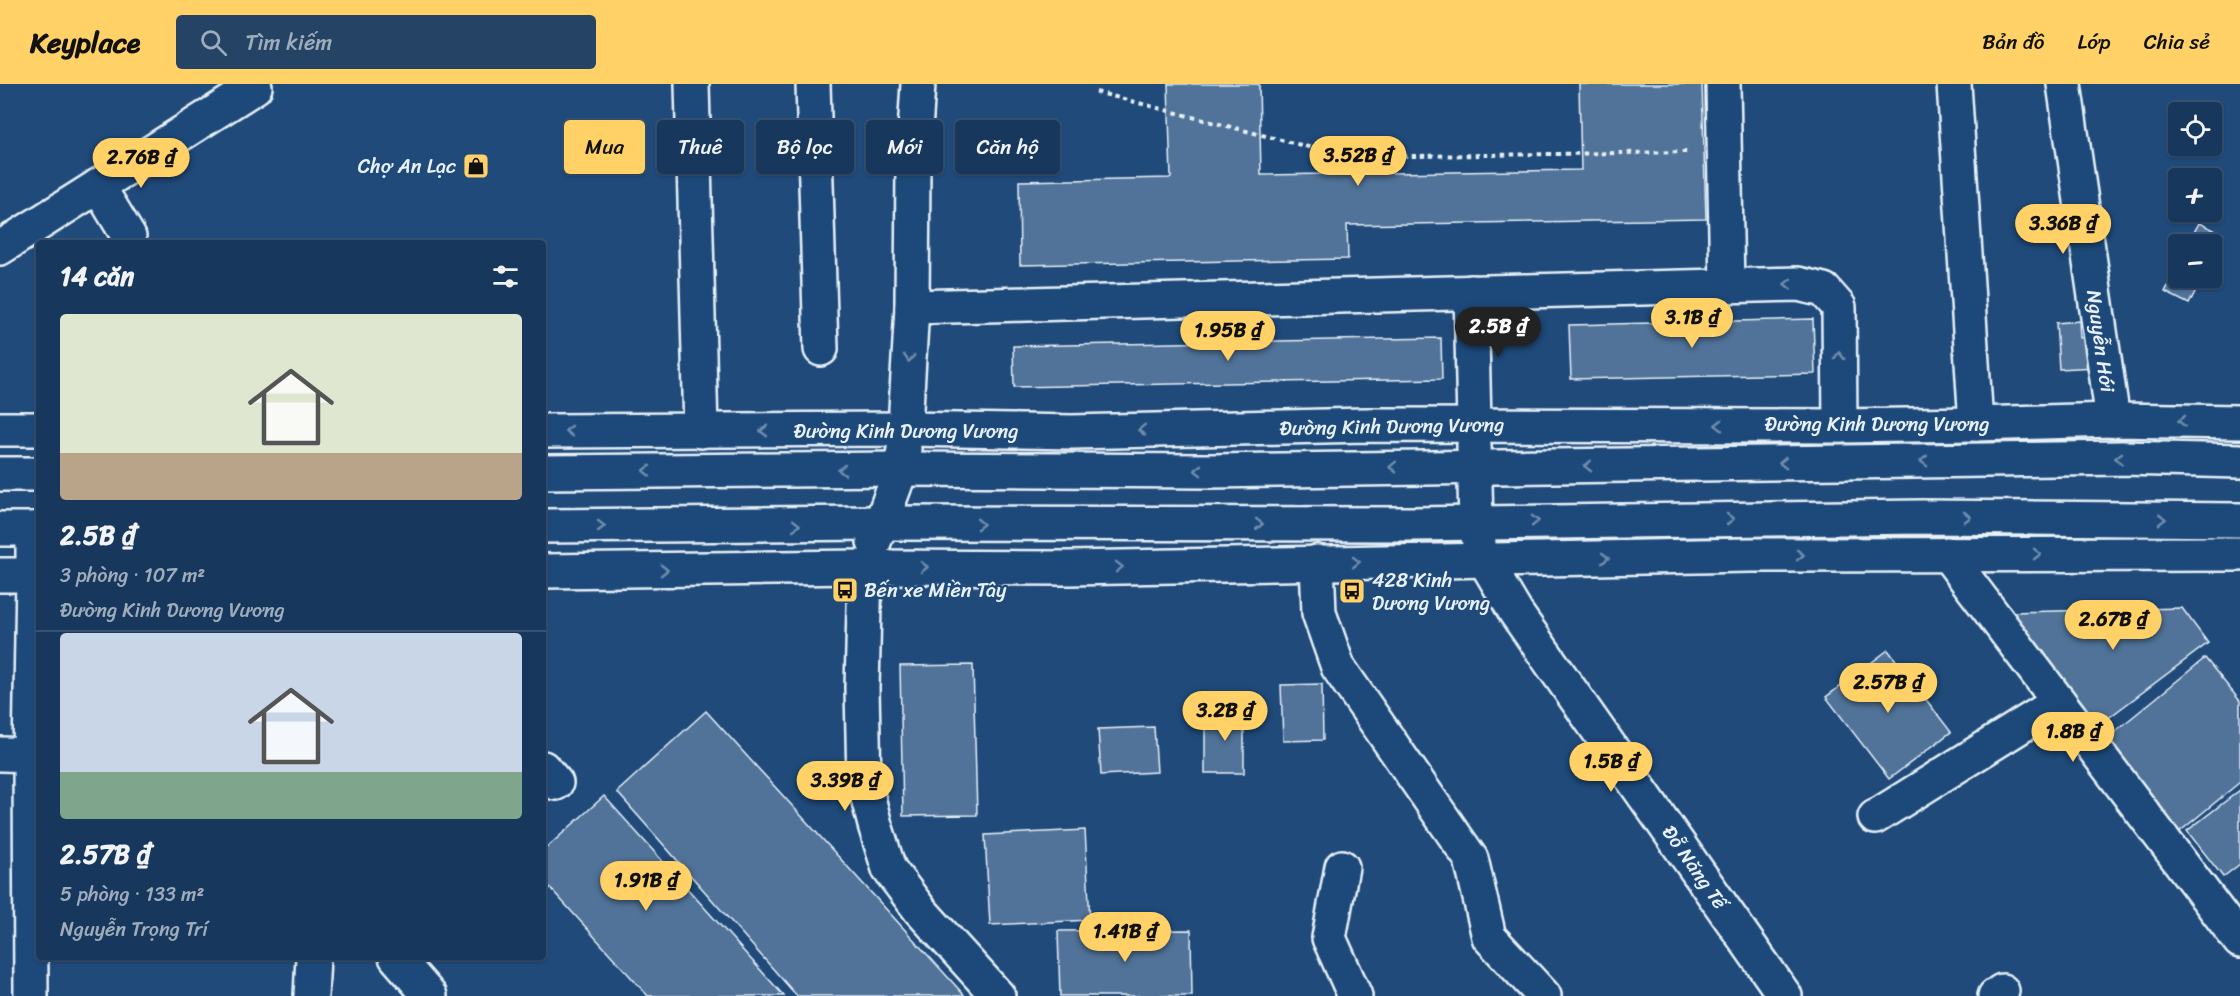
<!DOCTYPE html>
<html lang="vi">
<meta charset="utf-8">
<style>
:root{--surface:#17385c;--page:#244365;--text:#f1f3f6;--muted:#9eacbb;--line:#365272;--accent:#ffd166}
body{margin:0;font-family:Sriracha,sans-serif;background:var(--page);color:var(--text);height:100vh;display:flex;flex-direction:column;font-size:22px;white-space:nowrap}
*{box-sizing:border-box;margin:0}
p{font-size:20px;color:var(--muted)}
.icon{flex:none;width:33px;height:33px;fill:none;stroke:currentColor;stroke-width:2;stroke-linecap:round;stroke-linejoin:round}
.map{position:relative;flex:1;overflow:hidden}
.details{position:absolute;left:36px;top:156px;width:510px;height:720px;display:flex;flex-direction:column;background:var(--surface);border-radius:6px;box-shadow:0 2px 4px #0004,0 0 0 2px var(--line)}
.details>*{flex:none}
.hud{position:absolute;left:564px;top:36px;width:570px;height:54px;display:flex;gap:12px}
.tools{position:absolute;left:2168px;top:18px;display:grid;gap:12px}
.tools a{display:grid;place-items:center;width:54px;height:54px;border-radius:6px;background:var(--surface);box-shadow:0 2px 4px #0004,0 0 0 2px var(--line);font-size:30px}
.price{position:absolute;translate:-50% -51px;padding:0 14px;border-radius:21px;background:var(--accent);color:#111;font-size:20px;line-height:39px;filter:drop-shadow(0 2px 3px #0008)}
.price::after{content:'';position:absolute;left:50%;top:36px;width:18px;height:14px;margin-left:-9px;background:inherit;clip-path:polygon(0 0,100% 0,50% 100%)}
.price.selected{background:#222;color:#fff}
ul{padding:0;list-style:none}
li{display:grid;align-content:center;gap:12px;height:318px;padding:0 24px}
li+li{border-top:2px solid var(--line)}
li span{display:grid;place-items:center;height:186px;border-radius:6px;color:#555}
li>.icon{margin-inline-start:auto}
span .icon{width:108px;height:108px;fill:#fffc;stroke-width:1}
li b{font-size:26px}
h2{display:flex;justify-content:space-between;align-items:center;height:72px;padding:0 24px;font-size:26px}
.tag{padding:0 21px;border-radius:6px;background:var(--surface);box-shadow:0 2px 4px #0004,0 0 0 2px var(--line);font-size:21px;line-height:54px}
.tag.selected{background:var(--accent);color:#111}
header{display:flex;align-items:center;gap:36px;box-sizing:border-box;height:84px;padding:0 30px;background:var(--accent);color:#111}
header strong{font-size:28px}
nav{display:flex;gap:33px;margin-inline-start:auto;font-size:21px}
.search{width:420px;height:54px;background:var(--page);display:flex;align-items:center;gap:15px;box-sizing:border-box;padding:0 21px;border-radius:6px;color:var(--muted);font-size:22px}
.map>svg:first-child{display:block}
.building{fill:#517399;stroke:#e8f1f8;stroke-width:1.5}
.lines{fill:none;stroke-linecap:round;stroke-linejoin:round}
.minor-casing{stroke:#e8f1f8;stroke-width:38}
.major-casing{stroke:#e8f1f8;stroke-width:38}
.path{stroke:#e8f1f8;stroke-width:4;stroke-dasharray:4.5 4.5;stroke-linecap:butt}
.minor{stroke:#1f4a7a;stroke-width:33}
.major{stroke:#1f4a7a;stroke-width:33}
.oneway{stroke:#6f8dac}
.labels{text-anchor:middle;stroke-width:4.5;stroke-linejoin:round;paint-order:stroke}
.poi-label{font-size:20px;fill:#e8f1f8;stroke:#1f4a7a;text-anchor:start}
.street-label{font-size:20px;fill:#e8f1f8;stroke:#1f4a7a}
</style>
<header>
<strong>Keyplace</strong>
<div class="search"><svg class="icon" aria-label="search" viewBox="0 0 24 24"><circle cx="10" cy="10" r="6"/><path d="M15 15l6 6"/></svg>Tìm kiếm</div>
<nav><a>Bản đồ</a><a>Lớp</a><a>Chia sẻ</a></nav>
</header>
<div class="map">
<svg width="2240" height="912" viewBox="0 0 2240 912">
<rect width="100%" height="100%" fill="#1f4a7a"/>
<filter id="ink" filterUnits="userSpaceOnUse"><feTurbulence type="fractalNoise" baseFrequency=".0167" numOctaves="2"/><feDisplacementMap in="SourceGraphic" scale="12" xChannelSelector="R" yChannelSelector="G"/><feConvolveMatrix kernelMatrix="1 2 1 2 8 2 1 2 1" color-interpolation-filters="sRGB"/></filter>
<g filter="url(#ink)">
<g class="building">
<polygon points="1168,0 1259,0 1261,91 1581,86 1579,0 1702,0 1706,135 1347,141 1348,175 1020,181 1019,97 1171,94"/>
<polygon points="2199,139 2223,150 2211,174 2211,160 2188,160"/>
<polygon points="2178,182 2178,194 2202,194 2189,220 2165,208"/>
<polygon points="1813,235 1815,290 1571,295 1569,241"/>
<polygon points="2079,237 2080,254 2093,252 2096,283 2059,285 2056,239"/>
<polygon points="1441,254 1442,295 1014,303 1013,262"/>
<polygon points="2182,524 2208,559 2099,641 2012,528"/>
<polygon points="1888,566 1951,648 1889,695 1826,613"/>
<polygon points="2205,574 2240,617 2240,698 2178,749 2102,658"/>
<polygon points="973,581 977,731 903,732 900,582"/>
<polygon points="1322,600 1323,656 1283,657 1281,601"/>
<polygon points="1244,626 1244,689 1205,689 1205,627"/>
<polygon points="706,627 965,912 797,912 617,708"/>
<polygon points="1154,643 1157,688 1101,691 1098,645"/>
<polygon points="2240,706 2240,780 2223,793 2187,747"/>
<polygon points="604,712 784,912 648,912 543,796 543,767"/>
<polygon points="1085,746 1090,836 990,841 985,751"/>
<polygon points="1191,846 1192,912 1060,912 1058,847"/>
</g>
<g class="lines">
<defs>
<g id="minor">
<polyline points="692,0 701,347"/>
<polyline points="813,0 821,265"/>
<polyline points="1723,0 1727,202"/>
<polyline points="1954,0 1976,340"/>
<polyline points="2064,0 2113,336"/>
<polyline points="98,102 129,153"/>
<polyline points="0,164 255,3"/>
<polyline points="1471,208 1474,341"/>
<polyline points="912,223 1798,200 1824,206 1839,223 1840,342"/>
<polyline points="907,345 906,325 912,223 913,80 918,0"/>
<polyline points="1947,470 2240,857"/>
<polyline points="1484,475 1516,529 1785,912"/>
<polyline points="1317,478 1319,529 1338,583 1471,775 1489,853 1544,912"/>
<polyline points="865,483 862,604 864,698 875,741 889,785 920,826 998,912"/>
<polyline points="0,670 39,671"/>
<polyline points="543,684 556,699"/>
<polyline points="1875,733 2059,618"/>
<polyline points="1342,783 1329,854 1355,912"/>
<polyline points="396,873 430,912"/>
<polyline points="31,912 30,671 33,491"/>
<polyline points="311,912 313,873"/>
<polyline points="1995,912 2002,907"/>
</g>
<g id="major">
<polyline points="0,345 39,345"/>
<polyline points="543,347 907,345 1072,348 1365,341 1840,342 1976,340 2113,336 2240,338"/>
<polyline points="1474,361 1476,439 1479,459"/>
<polyline points="543,388 901,385 1209,387 2123,374 2240,377"/>
<polyline points="0,390 39,390"/>
<polyline points="543,442 880,439 1414,440 1922,433 2240,436"/>
<polyline points="0,445 39,445"/>
<polyline points="33,445 33,491"/>
<polyline points="874,458 901,385 904,365"/>
<polyline points="543,487 865,483 1069,484 1750,471 2240,470"/>
<polyline points="0,491 39,491"/>
</g>
</defs>
<use href="#minor" class="minor-casing"/>
<use href="#major" class="major-casing"/>
<polyline class="path" points="1096,8 1347,73 1690,68"/>
<use href="#minor" class="minor"/>
<use href="#major" class="major"/>
</g>
<defs><path id="oneway-chevron" d="M-2-3.5L2.5 0L-2 3.5" fill="none" stroke-width="1.6" stroke-linecap="round" stroke-linejoin="round" transform="scale(1.5)"/></defs>
<g class="oneway">
<use href="#oneway-chevron" transform="translate(1788 200) rotate(179)"/>
<use href="#oneway-chevron" transform="translate(1839 272) rotate(-91)"/>
<use href="#oneway-chevron" transform="translate(909 274) rotate(93)"/>
<use href="#oneway-chevron" transform="translate(2182 337) rotate(-179)"/>
<use href="#oneway-chevron" transform="translate(1719 341) rotate(-180)"/>
<use href="#oneway-chevron" transform="translate(1142 346) rotate(179)"/>
<use href="#oneway-chevron" transform="translate(569 347) rotate(180)"/>
<use href="#oneway-chevron" transform="translate(764 347) rotate(180)"/>
<use href="#oneway-chevron" transform="translate(2119 374) rotate(180)"/>
<use href="#oneway-chevron" transform="translate(1924 377) rotate(179)"/>
<use href="#oneway-chevron" transform="translate(1783 379) rotate(179)"/>
<use href="#oneway-chevron" transform="translate(1588 382) rotate(179)"/>
<use href="#oneway-chevron" transform="translate(1393 383) rotate(179)"/>
<use href="#oneway-chevron" transform="translate(842 386) rotate(179)"/>
<use href="#oneway-chevron" transform="translate(1198 386) rotate(-180)"/>
<use href="#oneway-chevron" transform="translate(647 387) rotate(180)"/>
<use href="#oneway-chevron" transform="translate(1967 433) rotate(1)"/>
<use href="#oneway-chevron" transform="translate(1730 435) rotate(-1)"/>
<use href="#oneway-chevron" transform="translate(2162 435) rotate(1)"/>
<use href="#oneway-chevron" transform="translate(1535 437) rotate(-1)"/>
<use href="#oneway-chevron" transform="translate(980 440) rotate(1)"/>
<use href="#oneway-chevron" transform="translate(1259 440)"/>
<use href="#oneway-chevron" transform="translate(796 441)"/>
<use href="#oneway-chevron" transform="translate(601 442)"/>
<use href="#oneway-chevron" transform="translate(2037 470)"/>
<use href="#oneway-chevron" transform="translate(1800 471)"/>
<use href="#oneway-chevron" transform="translate(1605 474)"/>
<use href="#oneway-chevron" transform="translate(1356 478) rotate(-1)"/>
<use href="#oneway-chevron" transform="translate(924 483)"/>
<use href="#oneway-chevron" transform="translate(1119 483) rotate(-1)"/>
<use href="#oneway-chevron" transform="translate(664 486)"/>
</g>
</g>
<defs>
<symbol id="shop-square" viewBox="-11 -11 22 22"><rect x="-9" y="-9" width="18" height="18" rx="4" fill="#ffd166" stroke="#1f4a7a"/><path d="M-5-2.5h2.3a2.7 3.5 0 0 1 5.4 0H5L5.5 6h-11ZM-1.5-2.5h3a1.5 2.3 0 0 0-3 0Z" fill="#111"/></symbol>
<symbol id="bus-square" viewBox="-11 -11 22 22"><rect x="-9" y="-9" width="18" height="18" rx="4" fill="#ffd166" stroke="#1f4a7a"/><path d="M-5-6H5V4H4V6H2V4H-2V6H-4V4H-5ZM-3.5-4V0h7V-4ZM-3.5 1.2v1.5H-2V1.2ZM2 1.2v1.5H3.5V1.2Z" fill="#111"/></symbol>
</defs>
<g fill-rule="evenodd">
<use href="#shop-square" x="461" y="67" width="30" height="30"/>
<use href="#bus-square" x="830" y="491" width="30" height="30"/>
<use href="#bus-square" x="1337" y="492" width="30" height="30"/>
</g>
<g class="labels">
<g class="poi-label">
<text x="456" y="89" text-anchor="end">Chợ An Lạc</text>
<text x="1372" y="503">428 Kinh<tspan x="1372" dy="23">Dương Vương</tspan></text>
<text x="864" y="513">Bến xe Miền Tây</text>
</g>
<g class="street-label">
<text transform="translate(2101 257) rotate(82)" y="7">Nguyễn Hới</text>
<text x="1877" y="347">Đường Kinh Dương Vương</text>
<text transform="translate(1392 342) rotate(-1)" y="7">Đường Kinh Dương Vương</text>
<text x="906" y="354">Đường Kinh Dương Vương</text>
<text transform="translate(1695 783) rotate(55)" y="7">Đỗ Năng Tế</text>
</g>
</g>
</svg>
<div class="tools">
<a><svg class="icon" aria-label="locate" viewBox="0 0 24 24"><circle cx="12" cy="12" r="6"/><path d="M12 2v4M12 18v4M2 12h4M18 12h4"/></svg></a>
<a>+</a>
<a>−</a>
</div>
<b class="price" style="left:1358px;top:103px">3.52B ₫</b>
<b class="price" style="left:141px;top:105px">2.76B ₫</b>
<b class="price" style="left:2063px;top:171px">3.36B ₫</b>
<b class="price" style="left:1692px;top:265px">3.1B ₫</b>
<b class="price selected" style="left:1498px;top:274px">2.5B ₫</b>
<b class="price" style="left:1228px;top:278px">1.95B ₫</b>
<b class="price" style="left:2113px;top:567px">2.67B ₫</b>
<b class="price" style="left:1888px;top:630px">2.57B ₫</b>
<b class="price" style="left:1225px;top:658px">3.2B ₫</b>
<b class="price" style="left:2073px;top:679px">1.8B ₫</b>
<b class="price" style="left:1611px;top:709px">1.5B ₫</b>
<b class="price" style="left:845px;top:728px">3.39B ₫</b>
<b class="price" style="left:646px;top:828px">1.91B ₫</b>
<b class="price" style="left:1125px;top:879px">1.41B ₫</b>
<div class="hud">
<a class="tag selected">Mua</a>
<a class="tag">Thuê</a>
<a class="tag">Bộ lọc</a>
<a class="tag">Mới</a>
<a class="tag">Căn hộ</a>
</div>
<section class="details">
<h2>14 căn<svg class="icon" aria-label="filters" viewBox="0 0 24 24"><path d="M4 7h16M4 17h16"/><circle cx="9" cy="7" r="2"/><circle cx="15" cy="17" r="2"/></svg></h2>
<ul>
<li><span style="background:linear-gradient(#dfe7d0 75%,#b9a48a 0)"><svg class="icon" aria-label="home" viewBox="0 0 24 24"><path d="M3 11l9-7 9 7M6 9v11h12V9"/></svg></span><div><b>2.5B ₫</b><p>3 phòng · 107 m²</p><p>Đường Kinh Dương Vương</p></div></li>
<li><span style="background:linear-gradient(#c9d6e8 75%,#7fa58c 0)"><svg class="icon" aria-label="home" viewBox="0 0 24 24"><path d="M3 11l9-7 9 7M6 9v11h12V9"/></svg></span><div><b>2.57B ₫</b><p>5 phòng · 133 m²</p><p>Nguyễn Trọng Trí</p></div></li>
</ul>
</section>
</div>
